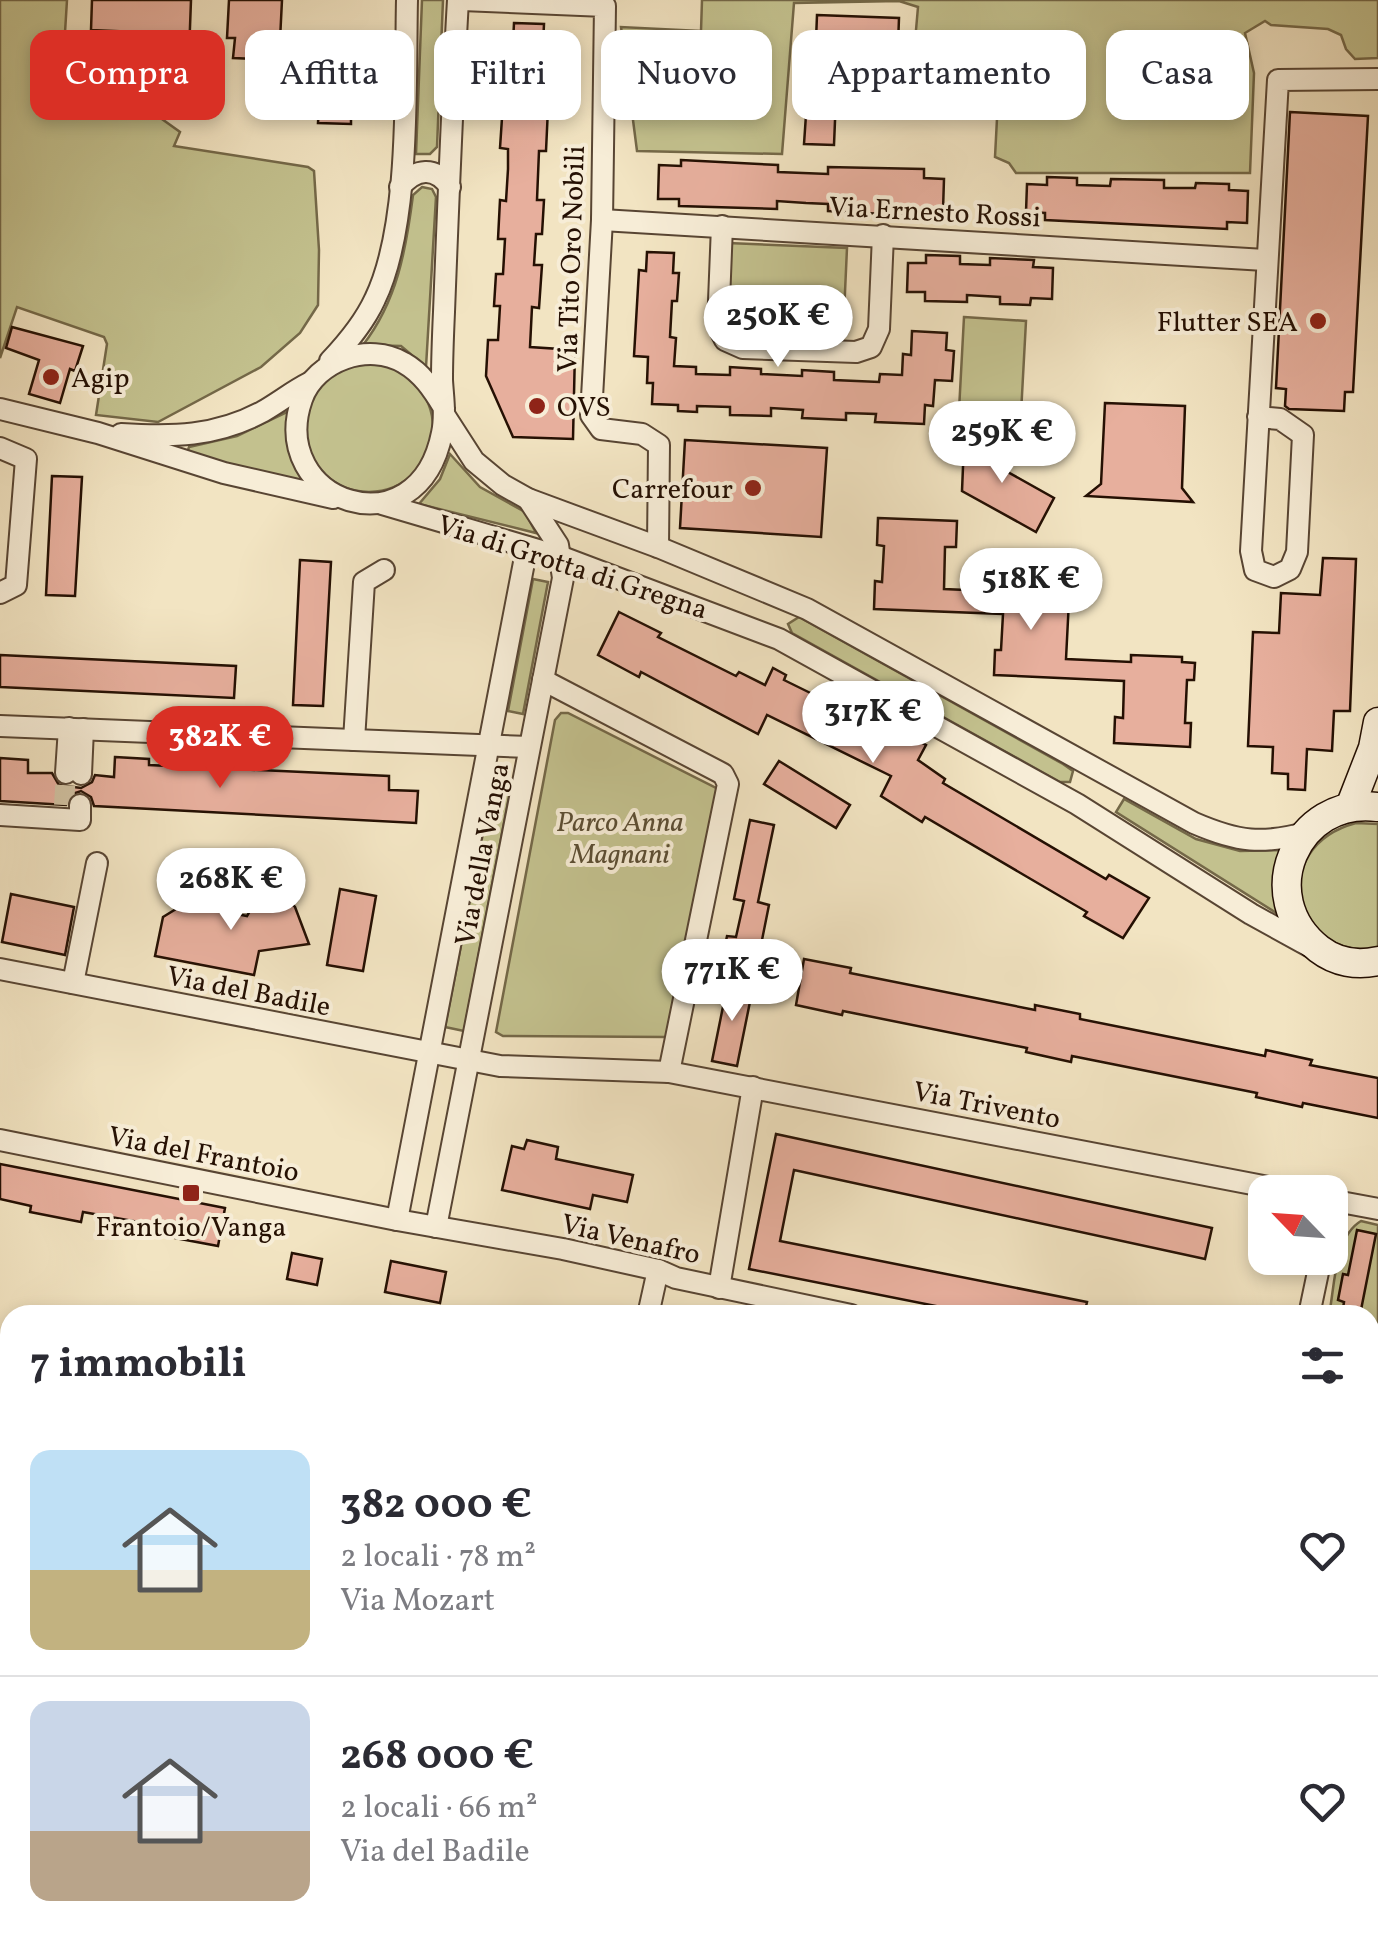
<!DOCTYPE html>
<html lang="it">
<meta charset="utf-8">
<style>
:root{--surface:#fff;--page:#f2f2f3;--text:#2b2b33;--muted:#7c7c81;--line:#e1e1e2;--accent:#d93025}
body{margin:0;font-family:Vollkorn,serif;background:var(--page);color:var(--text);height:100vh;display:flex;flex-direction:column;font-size:38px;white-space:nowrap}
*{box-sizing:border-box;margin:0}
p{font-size:32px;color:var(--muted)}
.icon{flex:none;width:55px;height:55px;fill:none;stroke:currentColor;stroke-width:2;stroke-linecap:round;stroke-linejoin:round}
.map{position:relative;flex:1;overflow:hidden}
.panel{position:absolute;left:0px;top:1305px;width:1380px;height:642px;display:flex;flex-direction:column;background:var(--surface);border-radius:30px 30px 0 0;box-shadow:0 5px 15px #0003}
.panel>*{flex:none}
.top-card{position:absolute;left:30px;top:30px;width:1320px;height:90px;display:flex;gap:20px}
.needle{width:65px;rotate:295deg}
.tools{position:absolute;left:1248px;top:1175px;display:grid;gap:20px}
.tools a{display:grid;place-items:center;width:100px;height:100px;border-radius:20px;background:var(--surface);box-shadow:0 5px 15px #0003;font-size:50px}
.price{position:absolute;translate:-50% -85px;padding:0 22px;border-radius:35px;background:#fff;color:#222;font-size:32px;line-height:65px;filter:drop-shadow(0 2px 5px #0008)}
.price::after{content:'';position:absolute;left:50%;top:60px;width:30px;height:22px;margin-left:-15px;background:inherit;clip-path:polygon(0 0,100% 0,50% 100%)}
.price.on{background:var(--accent);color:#fff}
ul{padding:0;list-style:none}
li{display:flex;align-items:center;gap:30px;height:250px;padding:0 30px}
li+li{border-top:2px solid var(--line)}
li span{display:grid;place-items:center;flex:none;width:280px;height:200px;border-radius:20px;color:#555}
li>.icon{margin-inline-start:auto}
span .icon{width:120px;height:120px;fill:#fffc;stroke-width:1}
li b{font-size:42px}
h2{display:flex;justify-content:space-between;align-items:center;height:120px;padding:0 30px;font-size:42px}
.chip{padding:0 35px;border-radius:20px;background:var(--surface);box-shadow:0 5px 15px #0003;font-size:35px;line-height:90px}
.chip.on{background:var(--accent);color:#fff}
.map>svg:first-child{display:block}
.green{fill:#c3c18e;stroke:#746848;stroke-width:2.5}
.building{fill:#e7af9d;stroke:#251003;stroke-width:2.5}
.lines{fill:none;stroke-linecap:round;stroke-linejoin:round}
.street-tunnel{stroke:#d3c4a5;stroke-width:20;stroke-dasharray:20 10;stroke-linecap:butt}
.street-casing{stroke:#584533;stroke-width:24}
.secondary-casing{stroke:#251003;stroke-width:31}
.street{stroke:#f7edd7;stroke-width:20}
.secondary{stroke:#f7edd7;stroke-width:28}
.poi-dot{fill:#8f2418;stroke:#f7edd7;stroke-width:4}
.labels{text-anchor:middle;stroke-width:8;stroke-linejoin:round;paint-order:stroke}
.street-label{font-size:28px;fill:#251003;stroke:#f7edd7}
.poi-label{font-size:28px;fill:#251003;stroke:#f7edd7;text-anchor:end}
.park-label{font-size:28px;font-style:italic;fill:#5c4e34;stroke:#f7edd7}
</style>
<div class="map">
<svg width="1378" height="1947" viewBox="0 0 1378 1947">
<rect width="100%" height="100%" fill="#f2e4c2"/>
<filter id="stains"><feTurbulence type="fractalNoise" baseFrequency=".002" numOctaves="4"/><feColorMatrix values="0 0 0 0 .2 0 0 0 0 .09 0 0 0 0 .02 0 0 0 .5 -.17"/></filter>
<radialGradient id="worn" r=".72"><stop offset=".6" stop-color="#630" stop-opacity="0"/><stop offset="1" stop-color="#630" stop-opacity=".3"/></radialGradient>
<g class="green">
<polygon points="0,0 67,0 64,49 180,132 174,146 308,167 314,171 319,250 318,305 300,333 261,367 158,422 96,415 107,344 104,337 17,307 0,358"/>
<polygon points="422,0 443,0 437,147 430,154 416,154"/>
<polygon points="702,0 1378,0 1378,58 1355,59 1346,49 1341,35 1328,29 1271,25 1265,21 1245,33 1254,73 1250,173 1016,173 1009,163 995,157 1000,61 914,53 918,7 899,1 794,3 782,154 637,151 621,27 701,31"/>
<path d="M 422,187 L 432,189 L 436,197 L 426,367 L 401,346 L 363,345 C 397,301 406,250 413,195 Z"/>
<polygon points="728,243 847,248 843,336 724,331"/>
<polygon points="964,317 1026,321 1020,432 958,429"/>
<circle cx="369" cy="428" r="64"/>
<polygon points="289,411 292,456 311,486 187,453 189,447 237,436"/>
<polygon points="450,454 480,487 525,512 536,533 419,504 440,479"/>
<polygon points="533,579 548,582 523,714 508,711"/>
<polygon points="799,617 1063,764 1073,771 1070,782 1060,782 792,633 788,624"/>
<polygon points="561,713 568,713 718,789 666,1037 503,1036 496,1032 555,720"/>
<polygon points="494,777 512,781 464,1031 445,1027"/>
<polygon points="1124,799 1196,839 1240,851 1280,850 1286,919 1116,812"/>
<path d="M 1356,823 L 1378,824 L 1378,948 C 1291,961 1266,847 1356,823 Z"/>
<path d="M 1361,1221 L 1378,1225 L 1378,1370 L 1370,1369 L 1370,1315 L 1329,1315 C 1335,1286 1334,1237 1361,1221 Z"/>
<polygon points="1378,1821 1378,1947 1284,1947 1289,1938 1370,1938 1370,1823"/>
</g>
<g class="building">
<polygon points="92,0 191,0 189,54 136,52 136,32 91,30"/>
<polygon points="229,0 282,0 279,60 233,58 235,38 227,38"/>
<polygon points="817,15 899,18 896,100 836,97 834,145 804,144 806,115 813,116"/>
<polygon points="514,23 544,24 543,45 550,45 549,75 541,74 540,108 548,108 546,151 539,151 537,200 544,200 542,234 536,234 534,265 542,265 539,308 532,307 530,347 575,350 573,439 513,437 486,376 488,340 498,340 500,306 494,306 496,274 503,274 505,239 498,239 500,200 506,201 508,169 508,149 500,148 502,118 509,118 510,85 504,85 506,43 513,43"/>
<polygon points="319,106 351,107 351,124 318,123"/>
<polygon points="1290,112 1368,116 1353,392 1345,392 1344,411 1289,409 1285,406 1286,389 1276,388"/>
<polygon points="681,160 778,165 778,172 828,174 828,167 924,169 924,178 944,179 943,210 922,209 922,216 828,211 828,204 806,203 777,201 777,209 679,206 679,199 658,199 659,165 681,166"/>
<polygon points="1047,177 1077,178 1077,185 1110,186 1111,179 1164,180 1164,188 1195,188 1196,183 1229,184 1229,190 1248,191 1247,223 1227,222 1227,229 1045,220 1045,213 1026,212 1027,184 1047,185"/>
<polygon points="647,252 674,253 673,273 679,273 677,301 672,301 670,337 676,338 674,366 696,367 696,374 730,375 730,367 761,369 761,374 802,376 802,370 834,372 834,380 879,382 880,374 902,375 903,354 911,355 912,331 947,333 946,350 954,351 952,381 935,380 933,406 925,405 924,424 875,422 876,414 846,413 846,420 802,418 803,410 771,408 771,416 730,415 730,407 697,406 697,412 678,411 678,405 652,404 653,383 647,383 648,357 634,356 639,270 646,271"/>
<polygon points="926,255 960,256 960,264 990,265 990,258 1034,260 1033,267 1053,268 1052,299 1031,298 1030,305 1000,304 1000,297 967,295 967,302 925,301 925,292 907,292 908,263 926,263"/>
<polygon points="12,327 83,346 75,371 70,369 60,403 29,394 39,360 6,348"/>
<polygon points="1105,403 1185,406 1182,488 1193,502 1086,496 1101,484"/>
<polygon points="685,440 827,448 821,537 680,528"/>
<polygon points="964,443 1007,445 1006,471 1054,498 1036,532 962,491"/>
<polygon points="52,476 82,477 75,596 46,595"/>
<polygon points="878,518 957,521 956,547 945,547 944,589 1056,594 1057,599 1069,600 1066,659 1131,662 1131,655 1182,657 1182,662 1195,663 1194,680 1187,680 1185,723 1191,723 1190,747 1114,743 1115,717 1123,718 1124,681 994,675 995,650 1001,650 1003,614 874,609 875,581 882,582 884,546 877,545"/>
<polygon points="1323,558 1356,559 1350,711 1334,711 1332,751 1307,749 1305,790 1288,789 1288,774 1272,773 1273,747 1248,746 1253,632 1279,633 1281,593 1320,595"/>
<polygon points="300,560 331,562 323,706 293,705"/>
<polygon points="619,612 661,633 658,637 736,676 739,672 765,685 773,668 786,675 784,680 908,741 911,737 926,745 918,760 945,779 943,783 1106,879 1109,875 1149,898 1123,938 1084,916 1087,912 925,817 922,822 881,796 891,776 767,715 758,734 641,672 639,677 624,669 598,655"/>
<polygon points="0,655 236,666 234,698 0,687"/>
<polygon points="115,757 149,759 149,765 389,776 389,790 418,791 416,823 94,806 91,797 81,791 72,794 66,805 0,801 0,758 28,760 28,773 52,773 59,785 81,788 92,782 95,775 114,777"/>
<polygon points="779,761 850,805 836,828 764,784"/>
<polygon points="750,820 774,825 758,902 769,905 761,945 750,943 742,985 718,980 727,936 736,937 744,901 734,899"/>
<polygon points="268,879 295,907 309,944 259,951 254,975 155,956 163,917 181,906 191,905 247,916"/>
<polygon points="340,889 376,896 363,971 327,965"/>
<polygon points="11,894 74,907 65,955 2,942"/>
<polygon points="804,959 851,968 850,973 1035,1010 1035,1005 1080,1014 1080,1019 1265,1056 1266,1050 1312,1060 1310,1065 1378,1078 1378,1118 1303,1103 1302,1107 1256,1097 1257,1093 1072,1056 1071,1062 1026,1052 1027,1048 843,1011 842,1015 796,1005"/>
<polygon points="728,982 753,987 737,1066 712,1061"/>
<polygon points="776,1134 1212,1228 1205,1259 794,1170 780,1241 1087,1302 1084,1315 981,1315 749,1269"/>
<polygon points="527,1140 558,1147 556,1159 633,1175 627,1202 593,1195 590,1209 502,1190 512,1146 524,1149"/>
<polygon points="0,1164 225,1208 218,1246 175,1238 177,1229 83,1212 81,1222 30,1212 31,1206 0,1199"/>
<polygon points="1357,1230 1376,1234 1360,1315 1342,1315 1344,1302 1338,1300 1343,1274 1348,1275"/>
<polygon points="292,1253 322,1259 317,1285 287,1279"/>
<polygon points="391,1261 446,1272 440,1303 385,1292"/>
</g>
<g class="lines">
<polyline class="street-tunnel" points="64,805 66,773"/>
<defs>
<g id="street">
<polyline points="462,0 605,6 602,220 591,415 601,429 642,434 659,445 658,547"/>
<path d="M 400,187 C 416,168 435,166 450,187"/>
<polyline points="602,220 1265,260"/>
<polyline points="722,226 718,326 725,340 743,348 856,352 871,347 879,329 883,235"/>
<path d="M 330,361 C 348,342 364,323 375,299 C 411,225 405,83 407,0"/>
<path d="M 444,408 C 433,390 422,373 404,363 C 369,342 316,360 302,399 C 266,502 418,555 442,433 C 446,415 443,398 442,380 C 442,357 443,334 444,312 C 448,208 452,104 458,0"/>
<polyline points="0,409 98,433 224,473 333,498"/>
<path d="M 445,416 L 474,461 L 503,485 L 528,499 L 658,547 L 807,609 L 1194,823 C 1238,842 1262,845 1309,832"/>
<polyline points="1258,417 1280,419 1303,435 1297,552 1290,569 1274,577 1255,570 1251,551 1278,80 1378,79"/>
<path d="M 121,434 C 172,437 215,437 262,412 C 278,403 293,391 309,383"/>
<polyline points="0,448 26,459 16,585 0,593"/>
<polyline points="382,504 562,557 779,639 1077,804 1251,914 1309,946"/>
<polyline points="543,680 723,774 728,784 669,1072"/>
<polyline points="0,726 529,747"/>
<polyline points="354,740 364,582 384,570"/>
<polyline points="66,773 69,728"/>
<polyline points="81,774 83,729"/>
<polyline points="0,815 80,820 80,805"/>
<polyline points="0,969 500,1066 669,1072 1294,1192"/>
<polyline points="73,983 97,863"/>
<polyline points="0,1140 397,1220 563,1249 658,1270 676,1278 851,1315"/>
<polyline points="1330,1200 1378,1209"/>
<polyline points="397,1220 527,547"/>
<polyline points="436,1227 563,578 558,545 528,499"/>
<polyline points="719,1288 753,1087"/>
<polyline points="648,1315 658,1270"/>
<polyline points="1309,1315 1321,1258"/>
<polyline points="1370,1420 1378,1421"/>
<polyline points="1370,1540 1378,1544"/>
</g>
<g id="secondary">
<polyline points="1350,807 1373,748 1378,722"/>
<path d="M 1378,807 C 1296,796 1253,897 1319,949 C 1336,962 1357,966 1378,961"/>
</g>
</defs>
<use href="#street" class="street-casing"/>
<use href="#secondary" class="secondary-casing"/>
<use href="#street" class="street"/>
<use href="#secondary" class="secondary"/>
</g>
<g class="poi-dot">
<circle cx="1318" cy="321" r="10"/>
<circle cx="51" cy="377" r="10"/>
<circle cx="537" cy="406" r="10"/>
<circle cx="753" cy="488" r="10"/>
<rect x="181" y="1183" width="20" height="20" rx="5"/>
</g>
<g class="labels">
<g class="street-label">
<text transform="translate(935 211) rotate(3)" y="10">Via Ernesto Rossi</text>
<text transform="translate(570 259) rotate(-88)" y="10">Via Tito Oro Nobili</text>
<text transform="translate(573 566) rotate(18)" y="10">Via di Grotta di Gregna</text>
<text transform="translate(481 854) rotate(-79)" y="10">Via della Vanga</text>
<text transform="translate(249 990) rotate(11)" y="10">Via del Badile</text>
<text transform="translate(987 1104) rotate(11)" y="10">Via Trivento</text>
<text transform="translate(204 1153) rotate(11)" y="10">Via del Frantoio</text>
<text transform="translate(631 1238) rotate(13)" y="10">Via Venafro</text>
</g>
<g class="poi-label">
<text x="1298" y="331">Flutter SEA</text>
<text x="71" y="387" text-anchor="start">Agip</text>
<text x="557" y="416" text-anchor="start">OVS</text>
<text x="733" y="498">Carrefour</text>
<text x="191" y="1236" text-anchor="middle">Frantoio/Vanga</text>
</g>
<g class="park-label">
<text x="620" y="831">Parco Anna<tspan x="620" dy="32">Magnani</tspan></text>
</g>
</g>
<rect width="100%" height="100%" filter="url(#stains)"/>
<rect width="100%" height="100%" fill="url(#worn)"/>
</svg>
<div class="tools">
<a><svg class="needle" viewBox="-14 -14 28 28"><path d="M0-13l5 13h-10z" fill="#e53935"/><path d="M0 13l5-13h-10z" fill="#7c7c81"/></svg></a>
</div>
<b class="price" style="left:778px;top:370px">250K €</b>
<b class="price" style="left:1002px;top:486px">259K €</b>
<b class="price" style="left:1031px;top:633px">518K €</b>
<b class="price" style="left:873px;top:766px">317K €</b>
<b class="price on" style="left:220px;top:791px">382K €</b>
<b class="price" style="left:231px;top:933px">268K €</b>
<b class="price" style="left:732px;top:1024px">771K €</b>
<div class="top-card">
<a class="chip on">Compra</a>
<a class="chip">Affitta</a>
<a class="chip">Filtri</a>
<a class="chip">Nuovo</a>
<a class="chip">Appartamento</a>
<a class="chip">Casa</a>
</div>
<section class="panel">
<h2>7 immobili<svg class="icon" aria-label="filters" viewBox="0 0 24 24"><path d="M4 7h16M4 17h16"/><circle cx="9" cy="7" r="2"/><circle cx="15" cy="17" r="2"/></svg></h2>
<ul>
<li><span style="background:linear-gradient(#bfe0f5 60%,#c2b280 0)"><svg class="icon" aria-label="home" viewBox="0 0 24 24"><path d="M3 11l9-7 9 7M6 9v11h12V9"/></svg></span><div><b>382 000 €</b><p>2 locali · 78 m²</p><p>Via Mozart</p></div><svg class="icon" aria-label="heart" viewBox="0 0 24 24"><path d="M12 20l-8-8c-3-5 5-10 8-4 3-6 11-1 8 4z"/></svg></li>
<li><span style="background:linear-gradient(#c9d6e8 65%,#b9a48a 0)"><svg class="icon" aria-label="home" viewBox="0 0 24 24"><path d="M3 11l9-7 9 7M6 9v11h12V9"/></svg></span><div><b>268 000 €</b><p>2 locali · 66 m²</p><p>Via del Badile</p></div><svg class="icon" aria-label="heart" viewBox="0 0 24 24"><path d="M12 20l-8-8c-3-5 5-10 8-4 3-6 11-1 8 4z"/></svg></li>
</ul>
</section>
</div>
